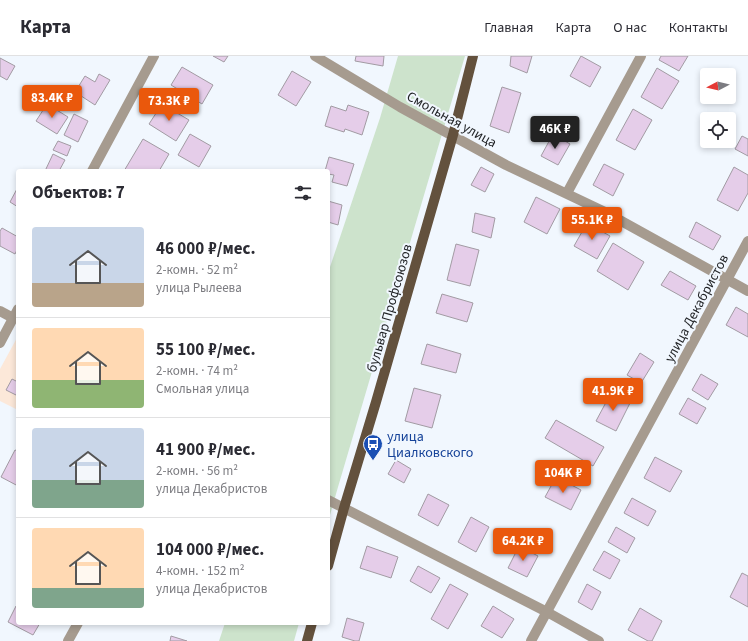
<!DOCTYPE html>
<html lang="ru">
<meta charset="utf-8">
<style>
:root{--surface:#fff;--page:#f7f7f7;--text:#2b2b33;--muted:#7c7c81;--line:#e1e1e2;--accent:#ea580c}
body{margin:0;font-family:"Source Sans 3",sans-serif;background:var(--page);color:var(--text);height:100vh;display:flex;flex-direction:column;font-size:15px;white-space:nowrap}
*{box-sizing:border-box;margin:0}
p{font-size:13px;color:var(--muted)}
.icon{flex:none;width:22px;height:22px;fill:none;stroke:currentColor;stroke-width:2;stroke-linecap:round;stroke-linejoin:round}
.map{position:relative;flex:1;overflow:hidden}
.details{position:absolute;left:16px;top:113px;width:314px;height:456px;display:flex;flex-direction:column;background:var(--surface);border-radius:4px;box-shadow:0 2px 6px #0003}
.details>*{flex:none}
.needle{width:26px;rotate:263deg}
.tools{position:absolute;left:700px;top:12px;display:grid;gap:8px}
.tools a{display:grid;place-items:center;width:36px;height:36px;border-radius:4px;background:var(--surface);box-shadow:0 2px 6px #0003;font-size:20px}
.price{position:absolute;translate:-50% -34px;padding:0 9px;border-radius:4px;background:var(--accent);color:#fff;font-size:13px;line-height:26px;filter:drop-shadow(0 1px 2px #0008)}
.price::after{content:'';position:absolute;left:50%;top:24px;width:12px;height:9px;margin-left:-6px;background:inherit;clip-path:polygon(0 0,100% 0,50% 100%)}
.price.current{background:#222;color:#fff}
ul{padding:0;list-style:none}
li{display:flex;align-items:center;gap:12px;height:100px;padding:0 16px}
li+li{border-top:1px solid var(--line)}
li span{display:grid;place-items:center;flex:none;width:112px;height:80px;border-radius:4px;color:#555}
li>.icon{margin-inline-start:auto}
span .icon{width:48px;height:48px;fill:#fffc;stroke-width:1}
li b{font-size:17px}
h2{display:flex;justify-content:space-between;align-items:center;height:48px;padding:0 16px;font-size:17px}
header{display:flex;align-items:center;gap:24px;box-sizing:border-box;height:56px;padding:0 20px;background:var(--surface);border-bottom:1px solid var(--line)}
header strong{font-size:19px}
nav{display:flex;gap:22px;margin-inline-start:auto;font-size:14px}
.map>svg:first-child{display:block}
.industrial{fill:#fce8d9}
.green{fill:#cde3cc}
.building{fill:#e5cde9;stroke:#a29ba3}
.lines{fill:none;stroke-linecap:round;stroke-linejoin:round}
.minor{stroke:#a69b8f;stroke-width:10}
.major{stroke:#63513d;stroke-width:10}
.labels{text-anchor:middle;stroke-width:4;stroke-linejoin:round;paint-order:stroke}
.street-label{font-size:14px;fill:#1f2124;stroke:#f1f7fe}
.transit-label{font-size:14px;fill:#164399;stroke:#f1f7fe;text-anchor:start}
</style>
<header>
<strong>Карта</strong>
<nav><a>Главная</a><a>Карта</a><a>О нас</a><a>Контакты</a></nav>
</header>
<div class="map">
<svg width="748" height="585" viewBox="0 0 748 585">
<rect width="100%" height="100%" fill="#f1f7fe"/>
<polygon class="industrial" points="18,280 18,354 0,345 0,313"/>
<g class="green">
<polygon points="398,0 465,0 338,431 328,466 328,217 380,62"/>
<polygon points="225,567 299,567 294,585 219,585"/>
</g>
<g class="building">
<polygon points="213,0 228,0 224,6"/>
<polygon points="356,0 384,0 383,10 355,5"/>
<polygon points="511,0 532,0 527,17 510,10"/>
<polygon points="581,0 601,11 590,31 570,20"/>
<polygon points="661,0 688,0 679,15 659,4"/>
<polygon points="0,2 15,10 7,24 0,20"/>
<polygon points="182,11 213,29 202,48 171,29"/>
<polygon points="657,12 679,25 662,53 641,41"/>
<polygon points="292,15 311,26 296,50 278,39"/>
<polygon points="99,18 110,24 95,49 75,36 85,20 95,26"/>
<polygon points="502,31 521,37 509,77 490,70"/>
<polygon points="47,48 68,61 57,78 36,65"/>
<polygon points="162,48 189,64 176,85 149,68"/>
<polygon points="348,49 369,56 362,79 345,73 344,76 325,70 331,50 346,55"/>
<polygon points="633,53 652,64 635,94 616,84"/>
<polygon points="74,58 88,65 78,86 64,79"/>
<polygon points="190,78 211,90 199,111 178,99"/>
<polygon points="553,78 570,88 558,109 541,100"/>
<polygon points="742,80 748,83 748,100 735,93"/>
<polygon points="143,83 169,98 159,115 124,115"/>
<polygon points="58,85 71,90 67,100 53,94"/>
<polygon points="53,98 65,104 59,115 45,115"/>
<polygon points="329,101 354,108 347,130 332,126 334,119 328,118 328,115 325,115"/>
<polygon points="604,108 624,118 613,140 593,129"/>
<polygon points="481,111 494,118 485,136 471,129"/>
<polygon points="734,111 748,119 748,137 738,155 717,144"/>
<polygon points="18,131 18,151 10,146"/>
<polygon points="536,141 560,153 547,178 524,166"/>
<polygon points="328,145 342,149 338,169 328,166"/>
<polygon points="475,157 495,162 491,182 472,176"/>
<polygon points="696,166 721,180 713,194 689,181"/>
<polygon points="587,167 610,180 597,203 574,190"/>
<polygon points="2,172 18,181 18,192 15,198 0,190 0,175"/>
<polygon points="613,187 644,206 628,234 597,215"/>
<polygon points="456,188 479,194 470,230 447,224"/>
<polygon points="670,215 696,230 688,244 661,229"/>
<polygon points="442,238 473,247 467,266 436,257"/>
<polygon points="736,251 748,258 748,281 726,269"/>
<polygon points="427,288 461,298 456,317 421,308"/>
<polygon points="640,297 654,306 641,327 627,319"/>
<polygon points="701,318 718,328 708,344 692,334"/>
<polygon points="12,323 18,326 18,340 6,334"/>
<polygon points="414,332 441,339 432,372 405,365"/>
<polygon points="611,337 630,347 616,375 596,365"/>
<polygon points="688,342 706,352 697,368 679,358"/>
<polygon points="556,364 604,391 593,410 545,382"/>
<polygon points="15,394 18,395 18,430 1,421"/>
<polygon points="655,401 682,415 670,436 644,422"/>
<polygon points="396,404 411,413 404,427 388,418"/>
<polygon points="556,421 581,434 571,454 545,441"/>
<polygon points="428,438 449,449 438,470 418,459"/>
<polygon points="632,442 656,455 648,470 624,457"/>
<polygon points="471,461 489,471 476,496 458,486"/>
<polygon points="616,471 635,482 627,497 608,486"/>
<polygon points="367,490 398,501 391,522 360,512"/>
<polygon points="519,490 538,500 527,521 508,512"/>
<polygon points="604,495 620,504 610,523 593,514"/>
<polygon points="418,510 440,522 431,537 410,525"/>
<polygon points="742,517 748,520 748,551 730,541"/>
<polygon points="450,528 468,538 448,573 431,563"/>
<polygon points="587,528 601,536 592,554 578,546"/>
<polygon points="16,550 18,550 18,567 40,567 33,579 8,566"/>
<polygon points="493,550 514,563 502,582 481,570"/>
<polygon points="640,552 662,565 652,585 648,585 628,574"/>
<polygon points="347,562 364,567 359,585 355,585 342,581"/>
<polygon points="171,580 187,585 170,585"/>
</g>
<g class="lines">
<g class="minor">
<polyline points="315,0 400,51 506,109 605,156 748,235"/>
<polyline points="92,115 154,0"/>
<polyline points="567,137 641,0"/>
<polyline points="0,255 13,262"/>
<polyline points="0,287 18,253"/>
<polyline points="328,444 547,556 599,585"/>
<polyline points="68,585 78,567"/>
<polyline points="531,585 748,185"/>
</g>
<g class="major">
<polyline points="328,510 344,452 376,346 453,79 473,0"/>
<polyline points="307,585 312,567"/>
</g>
</g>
<defs>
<symbol id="bus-pin" viewBox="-11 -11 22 30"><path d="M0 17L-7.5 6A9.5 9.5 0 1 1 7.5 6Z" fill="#1a4fb4" stroke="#f1f7fe"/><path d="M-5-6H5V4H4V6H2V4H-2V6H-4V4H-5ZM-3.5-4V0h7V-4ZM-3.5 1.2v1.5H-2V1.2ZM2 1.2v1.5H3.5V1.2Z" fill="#fff"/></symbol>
</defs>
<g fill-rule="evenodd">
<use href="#bus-pin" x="362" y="377" width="22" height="30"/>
</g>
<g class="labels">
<g class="street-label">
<text transform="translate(452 63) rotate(29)" y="5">Смольная улица</text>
<text transform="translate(389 252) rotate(-74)" y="5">бульвар Профсоюзов</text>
<text transform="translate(696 252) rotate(-62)" y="5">улица Декабристов</text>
</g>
<g class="transit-label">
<text x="387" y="385">улица<tspan x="387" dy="16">Циалковского</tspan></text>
</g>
</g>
</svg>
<div class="tools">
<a><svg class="needle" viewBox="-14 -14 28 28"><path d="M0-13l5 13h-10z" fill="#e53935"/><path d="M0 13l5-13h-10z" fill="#7c7c81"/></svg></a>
<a><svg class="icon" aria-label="locate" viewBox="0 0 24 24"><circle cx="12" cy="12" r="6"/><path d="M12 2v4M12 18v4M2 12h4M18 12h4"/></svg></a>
</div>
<b class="price" style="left:52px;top:63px">83.4K ₽</b>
<b class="price" style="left:169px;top:66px">73.3K ₽</b>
<b class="price current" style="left:555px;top:94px">46K ₽</b>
<b class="price" style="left:592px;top:185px">55.1K ₽</b>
<b class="price" style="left:613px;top:356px">41.9K ₽</b>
<b class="price" style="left:563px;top:438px">104K ₽</b>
<b class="price" style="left:523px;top:506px">64.2K ₽</b>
<section class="details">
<h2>Объектов: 7<svg class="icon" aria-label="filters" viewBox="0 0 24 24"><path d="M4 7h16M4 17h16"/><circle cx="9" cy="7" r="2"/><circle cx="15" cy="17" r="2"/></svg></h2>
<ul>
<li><span style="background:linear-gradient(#c9d6e8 70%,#b9a48a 0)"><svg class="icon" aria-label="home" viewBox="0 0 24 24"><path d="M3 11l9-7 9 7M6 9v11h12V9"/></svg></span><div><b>46 000 ₽/мес.</b><p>2-комн. · 52 m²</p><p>улица Рылеева</p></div></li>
<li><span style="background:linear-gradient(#ffd9b3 65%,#8fb573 0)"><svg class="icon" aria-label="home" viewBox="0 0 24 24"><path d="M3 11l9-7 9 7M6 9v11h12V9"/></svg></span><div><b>55 100 ₽/мес.</b><p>2-комн. · 74 m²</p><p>Смольная улица</p></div></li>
<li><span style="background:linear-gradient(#c9d6e8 65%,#7fa58c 0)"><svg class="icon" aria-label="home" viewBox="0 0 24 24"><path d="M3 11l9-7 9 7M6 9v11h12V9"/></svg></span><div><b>41 900 ₽/мес.</b><p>2-комн. · 56 m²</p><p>улица Декабристов</p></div></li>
<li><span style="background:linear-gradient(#ffd9b3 75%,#7fa58c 0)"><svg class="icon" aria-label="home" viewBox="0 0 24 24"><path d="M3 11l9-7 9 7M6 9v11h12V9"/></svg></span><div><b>104 000 ₽/мес.</b><p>4-комн. · 152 m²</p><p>улица Декабристов</p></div></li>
</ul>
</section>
</div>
